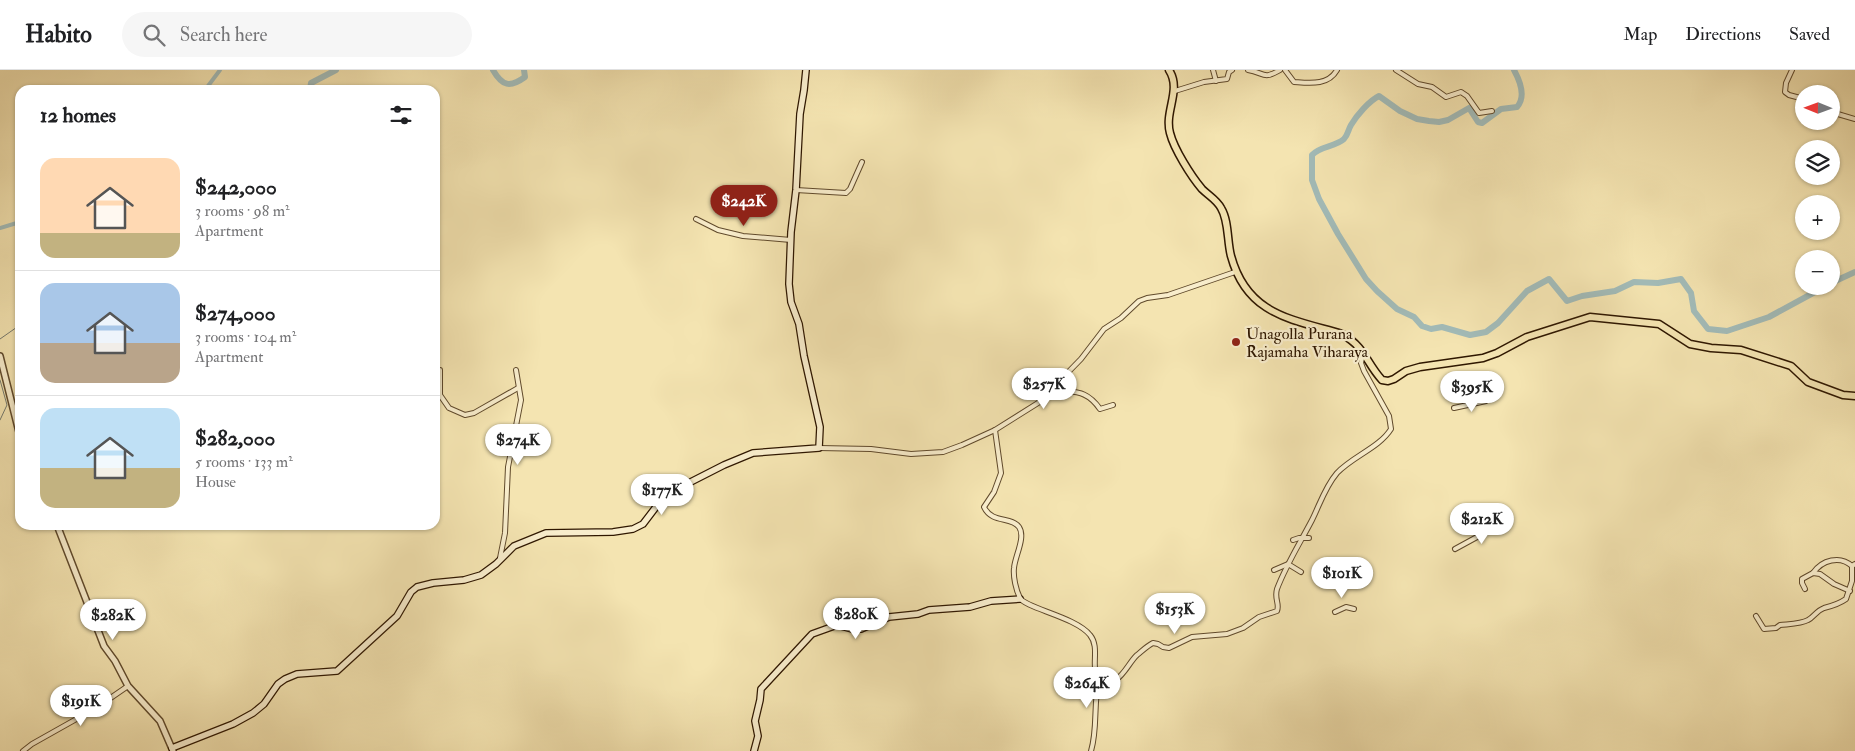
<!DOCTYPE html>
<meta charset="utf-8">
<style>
:root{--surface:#fff;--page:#f6f6f6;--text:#202124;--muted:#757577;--line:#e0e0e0;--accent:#8f2418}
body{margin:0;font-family:"IM FELL Double Pica",serif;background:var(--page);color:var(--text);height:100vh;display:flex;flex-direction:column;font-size:19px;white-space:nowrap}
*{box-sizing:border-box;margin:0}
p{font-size:16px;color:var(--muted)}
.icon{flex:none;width:28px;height:28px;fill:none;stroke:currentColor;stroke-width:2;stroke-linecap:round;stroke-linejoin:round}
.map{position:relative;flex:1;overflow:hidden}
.panel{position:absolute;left:15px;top:15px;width:425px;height:445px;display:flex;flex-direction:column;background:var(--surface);border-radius:15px;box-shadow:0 1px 4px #0004}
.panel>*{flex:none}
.needle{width:32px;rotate:271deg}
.fabs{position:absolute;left:1795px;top:15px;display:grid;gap:10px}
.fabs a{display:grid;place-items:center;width:45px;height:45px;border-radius:50%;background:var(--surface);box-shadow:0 1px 4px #0004;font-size:25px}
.price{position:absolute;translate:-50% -42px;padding:0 11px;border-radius:18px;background:#fff;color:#222;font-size:16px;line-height:32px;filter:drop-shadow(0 1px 2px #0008)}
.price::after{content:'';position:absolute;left:50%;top:30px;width:15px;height:11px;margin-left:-8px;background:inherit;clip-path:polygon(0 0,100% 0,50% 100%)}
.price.active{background:var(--accent);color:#fff}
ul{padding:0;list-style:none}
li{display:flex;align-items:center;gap:15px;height:125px;padding:0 25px}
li+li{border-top:1px solid var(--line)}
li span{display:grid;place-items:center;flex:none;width:140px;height:100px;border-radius:15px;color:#555}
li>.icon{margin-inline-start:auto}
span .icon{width:60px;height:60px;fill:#fffc;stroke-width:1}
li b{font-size:21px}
h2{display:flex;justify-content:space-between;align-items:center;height:60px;padding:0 25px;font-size:21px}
header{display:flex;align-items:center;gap:30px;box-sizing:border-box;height:70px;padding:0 25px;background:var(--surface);border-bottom:1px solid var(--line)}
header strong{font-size:24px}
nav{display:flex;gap:28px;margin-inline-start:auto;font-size:18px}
.search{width:350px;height:45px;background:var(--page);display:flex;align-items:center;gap:12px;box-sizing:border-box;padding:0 18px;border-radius:28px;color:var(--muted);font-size:19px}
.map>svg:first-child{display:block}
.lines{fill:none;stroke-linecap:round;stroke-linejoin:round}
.stream{stroke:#74796e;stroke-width:1}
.canal{stroke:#a2bbb8;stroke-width:4}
.river{stroke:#a2bbb8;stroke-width:6}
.minor-casing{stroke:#604a2c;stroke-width:6}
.tertiary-casing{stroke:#604a2c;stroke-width:8}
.secondary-casing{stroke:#2f1700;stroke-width:8}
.trunk-casing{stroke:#2f1700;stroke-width:9}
.minor{stroke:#f8edcc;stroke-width:4}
.tertiary{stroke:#f8edcc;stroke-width:5}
.secondary{stroke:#f8edcc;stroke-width:5.5}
.trunk{stroke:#f4e4b1;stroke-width:6}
.poi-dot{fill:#8f2418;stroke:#f8edcc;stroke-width:2}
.labels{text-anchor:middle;stroke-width:4.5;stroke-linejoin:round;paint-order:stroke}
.poi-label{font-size:16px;fill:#2f1700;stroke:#f8edcc;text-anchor:start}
</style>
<header>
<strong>Habito</strong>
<div class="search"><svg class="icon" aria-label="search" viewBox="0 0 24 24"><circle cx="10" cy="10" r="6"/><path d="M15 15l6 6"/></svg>Search here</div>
<nav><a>Map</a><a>Directions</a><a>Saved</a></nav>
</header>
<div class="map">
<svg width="1855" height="681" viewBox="0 0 1855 681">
<rect width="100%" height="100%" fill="#f4e4b1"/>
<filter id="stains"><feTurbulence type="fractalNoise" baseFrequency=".004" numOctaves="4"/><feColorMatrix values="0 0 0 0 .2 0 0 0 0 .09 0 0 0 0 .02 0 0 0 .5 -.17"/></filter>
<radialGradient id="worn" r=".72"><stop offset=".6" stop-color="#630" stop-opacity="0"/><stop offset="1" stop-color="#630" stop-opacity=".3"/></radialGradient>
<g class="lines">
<g class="stream">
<polyline points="0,269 20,255"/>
<polyline points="0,310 7,335 0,350"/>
</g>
<g class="canal">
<polyline points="205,20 220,0"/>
<polyline points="0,158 20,152"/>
</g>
<g class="river">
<path d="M 493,0 C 502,16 510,18 525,7 L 524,0"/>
<path d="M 1514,0 C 1520,11 1526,27 1517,37 L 1501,39 L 1482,53 L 1478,52 L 1469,38 L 1448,50 L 1439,52 L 1429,51 L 1417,49 L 1400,41 L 1379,26 C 1369,31 1357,45 1351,55 C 1348,60 1348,65 1344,69 C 1335,77 1320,76 1312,85 L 1312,110 L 1319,129 L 1338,164 L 1366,209 L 1377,221 L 1397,239 L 1414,247 L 1422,256 L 1431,259 L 1442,257 L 1470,265 L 1486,262 L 1498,253 L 1527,221 L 1549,209 L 1567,231 L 1582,226 L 1615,221 L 1634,212 L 1658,213 L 1681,209 L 1691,223 L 1694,241 L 1708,259 L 1727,261 L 1769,247 L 1826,216"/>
<polyline points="310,20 311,13 336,0"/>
<polyline points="1831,213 1855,202"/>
</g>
<defs>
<g id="minor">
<polyline points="1213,0 1216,11"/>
<path d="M 1248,0 C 1265,3 1263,10 1280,0"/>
<path d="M 1285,0 L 1294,12 C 1309,13 1328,16 1337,0"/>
<polyline points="1396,0 1418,14 1432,17 1446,27 1461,22 1467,26 1479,43 1492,41"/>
<polyline points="1792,0 1786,13 1785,22 1789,25 1804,29"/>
<polyline points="1175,21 1204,12 1227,9 1229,2 1232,0"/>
<polyline points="1831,42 1855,49"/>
<polyline points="796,120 846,123 850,119 862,92"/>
<polyline points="696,149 718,160 743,166 791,170"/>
<polyline points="440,300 440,325 449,338 465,345 474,343 518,318"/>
<path d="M 1053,319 C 1075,323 1086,319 1100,339 L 1113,335"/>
<polyline points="1454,338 1486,331"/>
<path d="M 995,360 L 1001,403 L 994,422 L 984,437 C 992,454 1011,446 1019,457 C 1026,467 1015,486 1014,498 C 1013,507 1016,520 1020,528 C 1025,538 1076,547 1090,565 C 1100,577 1091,595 1097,609 C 1119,621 1126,595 1137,585 C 1142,581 1147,576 1153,573 L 1158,574 L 1163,577 L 1169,578 L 1192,567 L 1227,564 L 1243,558 L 1259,547 L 1277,541 C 1280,534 1274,529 1277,519 C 1286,495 1300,473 1312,450 C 1320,434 1325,417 1337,403 C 1353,386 1379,378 1391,359 L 1389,346 L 1364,301 L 1361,293 L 1363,284"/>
<polyline points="819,378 871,379 911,384 943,382 962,375 995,360 1038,333 1081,289 1104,259 1121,248 1139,231 1147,228 1168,225 1235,202"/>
<polyline points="1293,470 1299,468 1309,468"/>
<polyline points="1455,479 1499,455"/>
<polyline points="500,488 505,463 508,397 521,330 516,300"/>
<polyline points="1274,500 1288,494 1301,502"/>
<path d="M 1813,503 C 1822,490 1840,485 1852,496"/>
<polyline points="1805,519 1802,513 1802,509 1813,503 1820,504 1834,514 1850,521"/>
<polyline points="1335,542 1346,537 1354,539"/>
<path d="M 1756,546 L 1764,559 L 1776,558 L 1780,555 C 1788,554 1801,554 1808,550 C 1814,547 1816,541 1824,538 C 1832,536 1839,534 1846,529 L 1852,511 L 1852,496 L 1855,494"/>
<polyline points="23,681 32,674 96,638 128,616"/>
<path d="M 1091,681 C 1098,658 1093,633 1099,610"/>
</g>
<g id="tertiary">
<polyline points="0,286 20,366"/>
<polyline points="57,455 104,576 115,591 128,616 160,651 173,681"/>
</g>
<g id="secondary">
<polyline points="172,678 233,654 253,643 264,634 278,614 285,609 297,604 337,601 397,546 411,522 417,517 433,513 464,510 481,505 496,494 514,476 546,463 613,462 633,459 643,454 659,433 671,422 724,395 753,383 819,378 820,357 804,286 799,254 791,232 789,214 791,162 796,120 800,44 804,20 806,0"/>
<polyline points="754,681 758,666 755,651 760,630 761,619 812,564 837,555 852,559 861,559 889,547 918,544 929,540 970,537 991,531 1020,529"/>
</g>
<path id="trunk" d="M 1169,0 C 1182,20 1164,41 1170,63 C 1174,79 1191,106 1202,119 C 1208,125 1217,130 1221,138 C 1229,151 1227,171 1231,186 C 1247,245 1291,249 1342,264 C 1366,278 1365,291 1382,310 L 1388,311 L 1394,309 L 1406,301 L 1420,297 L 1483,288 L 1497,283 L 1527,267 L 1590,247 L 1659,254 L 1690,274 L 1711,278 L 1741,280 L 1791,296 L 1808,312 L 1843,325 L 1855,326"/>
</defs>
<use href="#minor" class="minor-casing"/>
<use href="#tertiary" class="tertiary-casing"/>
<use href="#secondary" class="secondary-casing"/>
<use href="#trunk" class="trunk-casing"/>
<use href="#minor" class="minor"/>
<use href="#tertiary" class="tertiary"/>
<use href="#secondary" class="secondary"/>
<use href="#trunk" class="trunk"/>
</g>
<circle class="poi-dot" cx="1236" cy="272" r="5"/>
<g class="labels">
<g class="poi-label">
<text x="1246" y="269">Unagolla Purana<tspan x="1246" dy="18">Rajamaha Viharaya</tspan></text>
</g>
</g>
<rect width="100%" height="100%" filter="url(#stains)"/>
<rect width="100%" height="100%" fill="url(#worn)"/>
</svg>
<div class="fabs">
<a><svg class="needle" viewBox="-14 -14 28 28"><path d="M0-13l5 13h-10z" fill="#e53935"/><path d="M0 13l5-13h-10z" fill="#757577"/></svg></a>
<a><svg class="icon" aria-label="layers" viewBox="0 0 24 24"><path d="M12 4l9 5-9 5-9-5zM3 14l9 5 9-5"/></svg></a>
<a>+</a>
<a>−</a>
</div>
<b class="price active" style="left:744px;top:157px">$242K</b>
<b class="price" style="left:1044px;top:340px">$257K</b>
<b class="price" style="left:1472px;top:343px">$395K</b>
<b class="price" style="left:518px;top:396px">$274K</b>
<b class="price" style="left:662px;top:446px">$177K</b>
<b class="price" style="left:1482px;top:475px">$212K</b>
<b class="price" style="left:1342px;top:529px">$101K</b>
<b class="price" style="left:1175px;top:565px">$153K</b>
<b class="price" style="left:856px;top:570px">$280K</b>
<b class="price" style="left:113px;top:571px">$282K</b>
<b class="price" style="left:1087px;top:639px">$264K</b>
<b class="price" style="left:81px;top:657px">$191K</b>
<section class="panel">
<h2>12 homes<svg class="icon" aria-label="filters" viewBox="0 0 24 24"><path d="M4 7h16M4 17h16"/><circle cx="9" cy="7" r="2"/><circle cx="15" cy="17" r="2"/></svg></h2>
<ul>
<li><span style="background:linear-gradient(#ffd9b3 75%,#c2b280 0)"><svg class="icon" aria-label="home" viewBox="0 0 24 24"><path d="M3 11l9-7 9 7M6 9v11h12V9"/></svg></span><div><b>$242,000</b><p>3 rooms · 98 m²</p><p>Apartment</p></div></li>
<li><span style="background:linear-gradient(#a9c7e8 60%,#b9a48a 0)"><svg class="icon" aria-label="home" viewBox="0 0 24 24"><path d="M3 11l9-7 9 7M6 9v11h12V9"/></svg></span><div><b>$274,000</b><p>3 rooms · 104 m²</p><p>Apartment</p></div></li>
<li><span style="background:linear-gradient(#bfe0f5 60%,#c2b280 0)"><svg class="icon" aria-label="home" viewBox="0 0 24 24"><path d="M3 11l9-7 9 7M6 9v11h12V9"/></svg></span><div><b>$282,000</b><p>5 rooms · 133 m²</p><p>House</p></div></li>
</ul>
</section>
</div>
